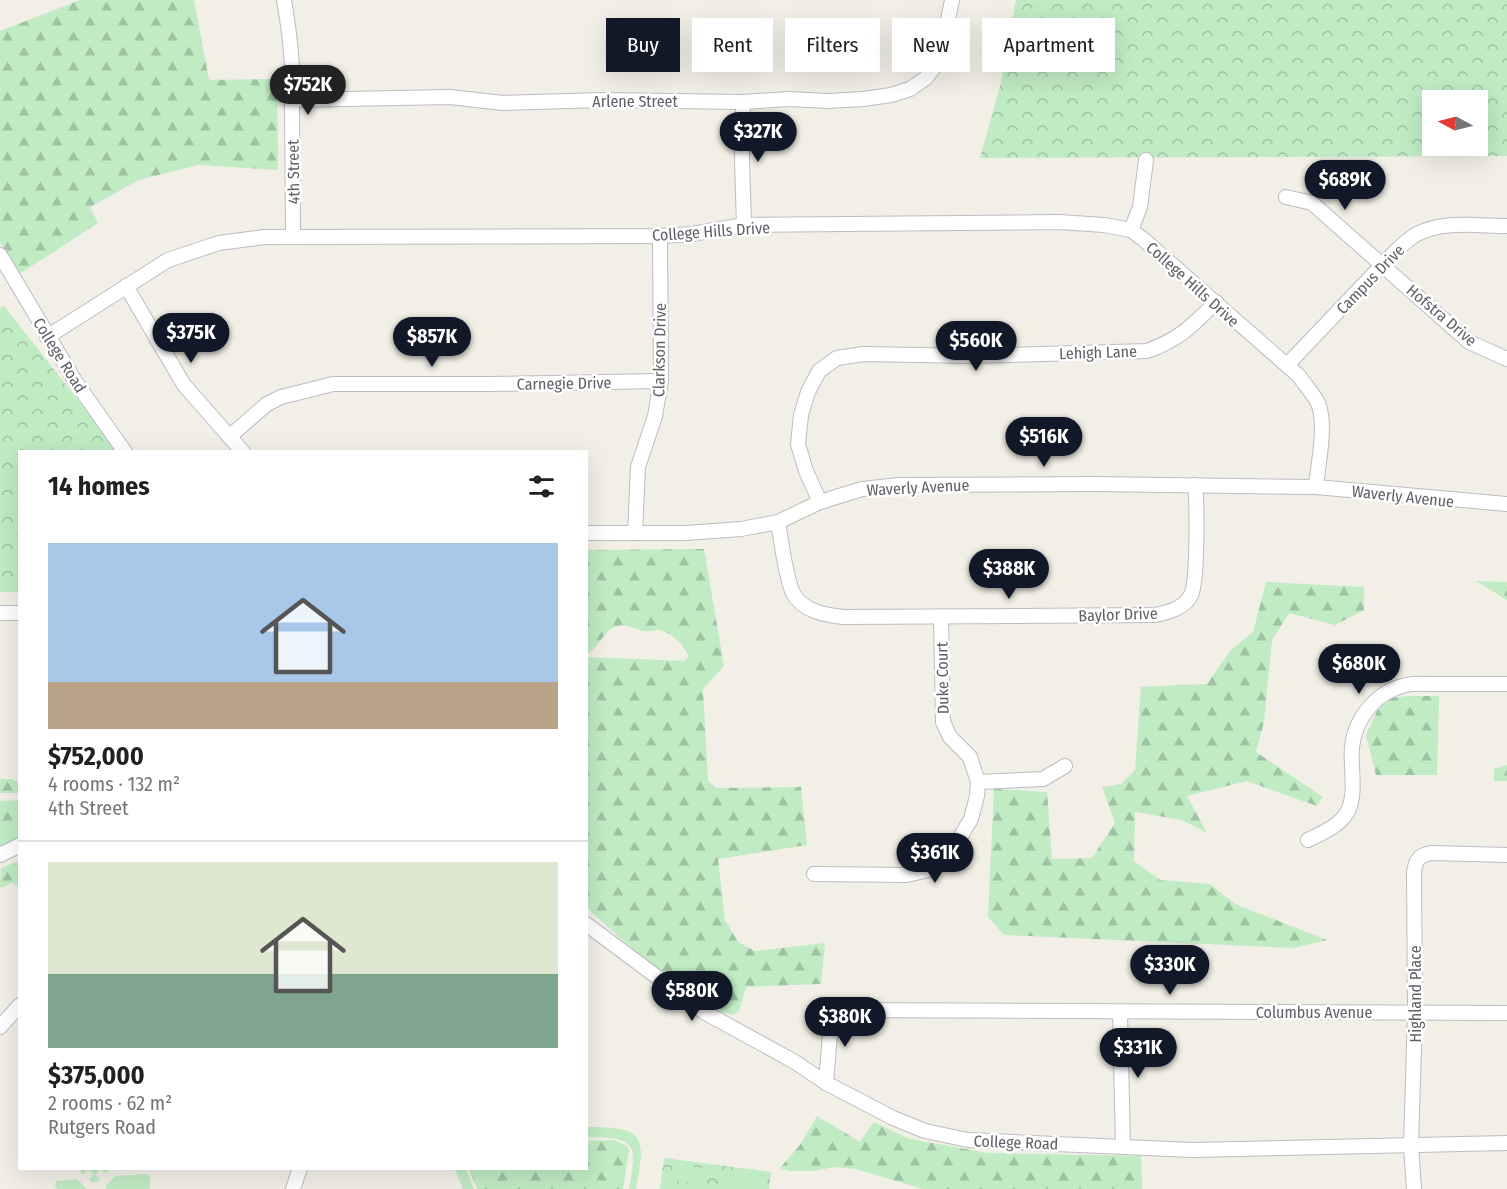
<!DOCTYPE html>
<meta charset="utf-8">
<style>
:root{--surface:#fff;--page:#f2f2f2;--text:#202124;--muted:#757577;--line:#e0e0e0;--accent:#111827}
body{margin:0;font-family:"Fira Sans Condensed",sans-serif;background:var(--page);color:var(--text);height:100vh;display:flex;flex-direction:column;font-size:22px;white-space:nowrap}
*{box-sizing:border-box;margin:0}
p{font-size:20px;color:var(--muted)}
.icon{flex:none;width:33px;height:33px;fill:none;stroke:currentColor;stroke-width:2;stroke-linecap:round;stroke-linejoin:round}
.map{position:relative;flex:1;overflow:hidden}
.panel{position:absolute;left:18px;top:450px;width:570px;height:720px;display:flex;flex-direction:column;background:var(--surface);border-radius:0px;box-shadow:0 6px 24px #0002}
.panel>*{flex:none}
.top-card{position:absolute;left:606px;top:18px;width:570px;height:54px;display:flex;gap:12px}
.needle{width:39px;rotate:277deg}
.controls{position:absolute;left:1422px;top:90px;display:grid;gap:12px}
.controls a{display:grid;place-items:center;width:66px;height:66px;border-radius:0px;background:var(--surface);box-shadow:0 6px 24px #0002;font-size:30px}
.price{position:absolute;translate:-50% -51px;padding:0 14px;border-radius:21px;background:var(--accent);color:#fff;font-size:20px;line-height:39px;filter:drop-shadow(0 2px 3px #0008)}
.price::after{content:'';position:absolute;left:50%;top:36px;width:18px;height:14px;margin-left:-9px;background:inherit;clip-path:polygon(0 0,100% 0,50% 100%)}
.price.active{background:#222;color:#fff}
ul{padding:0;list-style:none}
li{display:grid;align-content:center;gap:12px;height:318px;padding:0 30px}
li+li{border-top:2px solid var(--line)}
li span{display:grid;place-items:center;height:186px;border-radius:0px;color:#555}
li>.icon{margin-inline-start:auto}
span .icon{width:108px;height:108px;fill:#fffc;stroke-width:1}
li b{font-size:26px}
h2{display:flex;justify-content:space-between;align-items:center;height:72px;padding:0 30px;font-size:26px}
.pill{padding:0 21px;border-radius:0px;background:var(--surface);box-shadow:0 6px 24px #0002;font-size:21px;line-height:54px}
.pill.active{background:var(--accent);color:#fff}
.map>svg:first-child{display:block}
.forest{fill:url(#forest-firs)}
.park{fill:url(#park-crowns);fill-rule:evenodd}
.garden{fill:#c0ebc3}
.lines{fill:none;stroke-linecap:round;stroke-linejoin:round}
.minor-casing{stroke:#babdc2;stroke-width:16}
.minor{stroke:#fff;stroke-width:14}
.labels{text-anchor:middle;stroke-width:5;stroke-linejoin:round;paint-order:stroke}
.street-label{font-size:16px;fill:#5d6168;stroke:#fff}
</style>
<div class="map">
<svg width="1507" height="1189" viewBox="0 0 1507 1189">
<defs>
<pattern id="forest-firs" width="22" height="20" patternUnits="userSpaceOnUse" patternTransform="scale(1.5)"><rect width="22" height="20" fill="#c0ebc3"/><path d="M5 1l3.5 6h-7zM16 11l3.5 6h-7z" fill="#9fc2a2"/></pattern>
<pattern id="park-crowns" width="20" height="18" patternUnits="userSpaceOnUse" patternTransform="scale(1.5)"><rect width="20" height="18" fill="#c0ebc3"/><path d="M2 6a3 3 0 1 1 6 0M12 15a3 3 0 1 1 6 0" fill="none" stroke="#9fc2a2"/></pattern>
</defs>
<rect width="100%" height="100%" fill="#f1efe6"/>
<g class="forest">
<polygon points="80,0 194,0 209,80 277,79 278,170 198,165 139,180 90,207 98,223 18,275 0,242 0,31"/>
<path d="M 704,549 L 724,666 L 703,689 L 708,781 L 716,788 L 801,787 L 807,845 L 718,859 L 725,920 L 738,942 L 755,951 L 825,943 L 821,984 L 746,987 L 739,1011 L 732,1015 L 724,1013 L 639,955 L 587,908 L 587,657 L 684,661 L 689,656 C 684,644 671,632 658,630 C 653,630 648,632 644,631 C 633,629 624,621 612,628 C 604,632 599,647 587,654 L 587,550 Z"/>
<polygon points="1476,581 1507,582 1507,600"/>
<polygon points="1266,582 1364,587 1364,610 1335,625 1289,613 1272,640 1264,722 1256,752 1323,797 1317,806 1247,781 1187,796 1207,833 1182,820 1135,812 1134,861 1160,880 1210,884 1235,904 1327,940 1293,948 1004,935 988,917 994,789 1047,792 1052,859 1092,858 1115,823 1102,787 1121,784 1135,770 1141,687 1207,684 1230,651 1253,632"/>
<polygon points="1408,696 1439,696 1437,775 1376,775 1366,735 1377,711 1392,698"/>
<polygon points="1507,765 1507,781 1494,781 1494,769"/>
<polygon points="0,779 11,779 19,782 19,793 0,793"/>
<polygon points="19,800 19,838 0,848 0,801"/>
<polygon points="19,861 19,885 16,886 12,882 2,888 0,886 1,868"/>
<polygon points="817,1116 860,1142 874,1122 910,1139 988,1153 1141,1156 1142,1189 923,1189 856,1169 833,1167 815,1171 790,1171 780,1168 800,1145"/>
<polygon points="614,1140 627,1146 629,1150 623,1189 477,1189 469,1169 586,1168 587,1141"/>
</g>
<g class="park">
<path d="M 1016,0 L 1507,0 L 1507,156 L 980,158 L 1001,83 ZM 1432,100 L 1478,100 L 1478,146 L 1432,146 Z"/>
<polygon points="4,306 118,451 20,452 19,592 0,592 0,308"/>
<polygon points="664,1158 771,1172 769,1189 660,1189"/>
</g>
<g class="garden">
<path d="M 587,1127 C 643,1127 647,1134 636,1189 L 629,1189 C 638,1141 635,1138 587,1137 Z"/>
<polygon points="673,1164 708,1169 705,1185 671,1180"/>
<polygon points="80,1169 108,1169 108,1171 105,1173 100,1169 95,1175 100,1179 98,1182 91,1182 89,1179 94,1174 88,1170 82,1175"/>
<polygon points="455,1169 466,1169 474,1189 463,1189"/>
<polygon points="727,1171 762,1176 760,1189 725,1187"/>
<polygon points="147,1174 150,1177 150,1189 106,1189 106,1186 115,1176"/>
<polygon points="77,1179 87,1189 57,1189 55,1185 56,1181"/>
</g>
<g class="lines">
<defs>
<g id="minor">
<path d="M 284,0 C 290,34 294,66 292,100 L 293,237"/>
<polyline points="292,100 450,97 503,103 603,100 743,102 789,99 828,101 863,99 891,95 910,89 926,78 935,66 942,49 952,0"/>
<polyline points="743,102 742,160 744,225"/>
<polyline points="1286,197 1312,203 1469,342 1507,359"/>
<polyline points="1131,230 1140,207 1146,160"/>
<polyline points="0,255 75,381 125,452"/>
<polyline points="126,286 184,385 243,452"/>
<path d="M 47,337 L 168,260 L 219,243 L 264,237 L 660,236 L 692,234 L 744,225 L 1059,222 L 1104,225 L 1131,230 L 1143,239 L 1299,376 C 1305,385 1313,393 1318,403 C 1327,424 1318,464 1316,487"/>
<path d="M 1287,365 L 1388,259 C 1397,250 1406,240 1417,234 C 1443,220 1479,226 1507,226"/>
<polyline points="229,437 267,404 281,397 333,384 489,384 661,381"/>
<path d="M 820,502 L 806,471 L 798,444 L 801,415 L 808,392 L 819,371 L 837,358 L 864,354 L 971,356 L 1147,351 C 1180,339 1192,326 1216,302"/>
<path d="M 778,522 C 781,540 786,579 793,593 C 802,611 825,615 843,617 L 1155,615 C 1169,612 1185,608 1191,595 C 1198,581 1197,504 1195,485"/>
<polyline points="586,533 686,533 741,529 778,522 820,502 862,489 899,485 1093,484 1316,487 1507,504"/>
<polyline points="635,533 638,467 655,416 661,381 660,236"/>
<polyline points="0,613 20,613"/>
<polyline points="978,782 1043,779 1065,766"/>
<path d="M 1308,840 C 1322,833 1340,826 1348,811 C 1357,791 1350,767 1352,747 C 1355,718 1377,691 1406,685 C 1416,683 1428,684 1438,684 C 1461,684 1484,684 1507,684"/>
<polyline points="0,855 20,845"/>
<polyline points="814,874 907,875 928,870 937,865 950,854 971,819 977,796 978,782 970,757 950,737 943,722 941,617"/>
<polyline points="586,924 704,1012 795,1062 826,1083 893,1118 925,1131 968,1140 1192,1150 1507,1143"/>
<polyline points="1120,1012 1123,1147"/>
<polyline points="0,1027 20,1005"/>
<polyline points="826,1083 832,1010 1507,1013"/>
<polyline points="293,1189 300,1168"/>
<path d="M 1414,1189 L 1411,1146 L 1415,1012 L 1414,872 C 1416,859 1419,855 1432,853 L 1507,855"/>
</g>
</defs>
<use href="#minor" class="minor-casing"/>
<use href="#minor" class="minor"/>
</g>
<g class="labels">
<g class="street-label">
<text x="635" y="107">Arlene Street</text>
<text transform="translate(293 172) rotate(-91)" y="6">4th Street</text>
<text transform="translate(711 231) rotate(-4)" y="6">College Hills Drive</text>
<text transform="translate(1370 279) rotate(-46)" y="6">Campus Drive</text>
<text transform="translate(1193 284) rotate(42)" y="6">College Hills Drive</text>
<text transform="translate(1442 315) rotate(40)" y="6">Hofstra Drive</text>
<text transform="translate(659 350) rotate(-89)" y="6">Clarkson Drive</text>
<text transform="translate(1098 352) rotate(-2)" y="6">Lehigh Lane</text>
<text transform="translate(60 355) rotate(58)" y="6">College Road</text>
<text transform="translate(564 383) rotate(-1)" y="6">Carnegie Drive</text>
<text transform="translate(918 487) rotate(-3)" y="6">Waverly Avenue</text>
<text transform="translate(1403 496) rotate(6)" y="6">Waverly Avenue</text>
<text transform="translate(1118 614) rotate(-2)" y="6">Baylor Drive</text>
<text transform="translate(942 678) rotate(-91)" y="6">Duke Court</text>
<text transform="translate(1415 994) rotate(-90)" y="6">Highland Place</text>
<text x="1314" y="1018">Columbus Avenue</text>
<text transform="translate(1016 1142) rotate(2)" y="6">College Road</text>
</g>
</g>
</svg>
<div class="controls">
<a><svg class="needle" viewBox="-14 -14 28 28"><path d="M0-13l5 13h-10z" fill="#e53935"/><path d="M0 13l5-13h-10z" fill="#757577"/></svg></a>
</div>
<b class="price active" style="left:308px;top:116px">$752K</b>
<b class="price" style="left:758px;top:163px">$327K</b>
<b class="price" style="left:1345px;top:211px">$689K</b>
<b class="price" style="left:191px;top:364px">$375K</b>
<b class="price" style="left:432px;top:368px">$857K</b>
<b class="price" style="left:976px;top:372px">$560K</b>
<b class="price" style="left:1044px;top:468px">$516K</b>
<b class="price" style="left:1009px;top:600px">$388K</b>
<b class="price" style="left:1359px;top:695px">$680K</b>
<b class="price" style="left:935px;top:884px">$361K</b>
<b class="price" style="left:1170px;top:996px">$330K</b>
<b class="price" style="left:692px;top:1022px">$580K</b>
<b class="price" style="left:845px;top:1048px">$380K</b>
<b class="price" style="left:1138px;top:1079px">$331K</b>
<div class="top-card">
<a class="pill active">Buy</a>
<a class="pill">Rent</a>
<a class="pill">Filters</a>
<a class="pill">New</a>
<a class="pill">Apartment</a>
</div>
<section class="panel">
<h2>14 homes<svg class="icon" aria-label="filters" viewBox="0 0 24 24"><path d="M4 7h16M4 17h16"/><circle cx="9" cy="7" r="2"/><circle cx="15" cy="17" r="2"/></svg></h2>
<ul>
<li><span style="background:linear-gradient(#a9c7e8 75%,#b9a48a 0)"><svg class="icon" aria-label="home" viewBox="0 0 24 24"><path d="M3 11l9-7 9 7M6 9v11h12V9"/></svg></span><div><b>$752,000</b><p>4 rooms · 132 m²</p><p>4th Street</p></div></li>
<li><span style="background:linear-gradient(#dfe7d0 60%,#7fa58c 0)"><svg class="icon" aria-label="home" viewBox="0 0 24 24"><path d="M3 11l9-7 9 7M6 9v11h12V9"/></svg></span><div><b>$375,000</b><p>2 rooms · 62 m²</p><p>Rutgers Road</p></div></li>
</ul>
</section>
</div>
